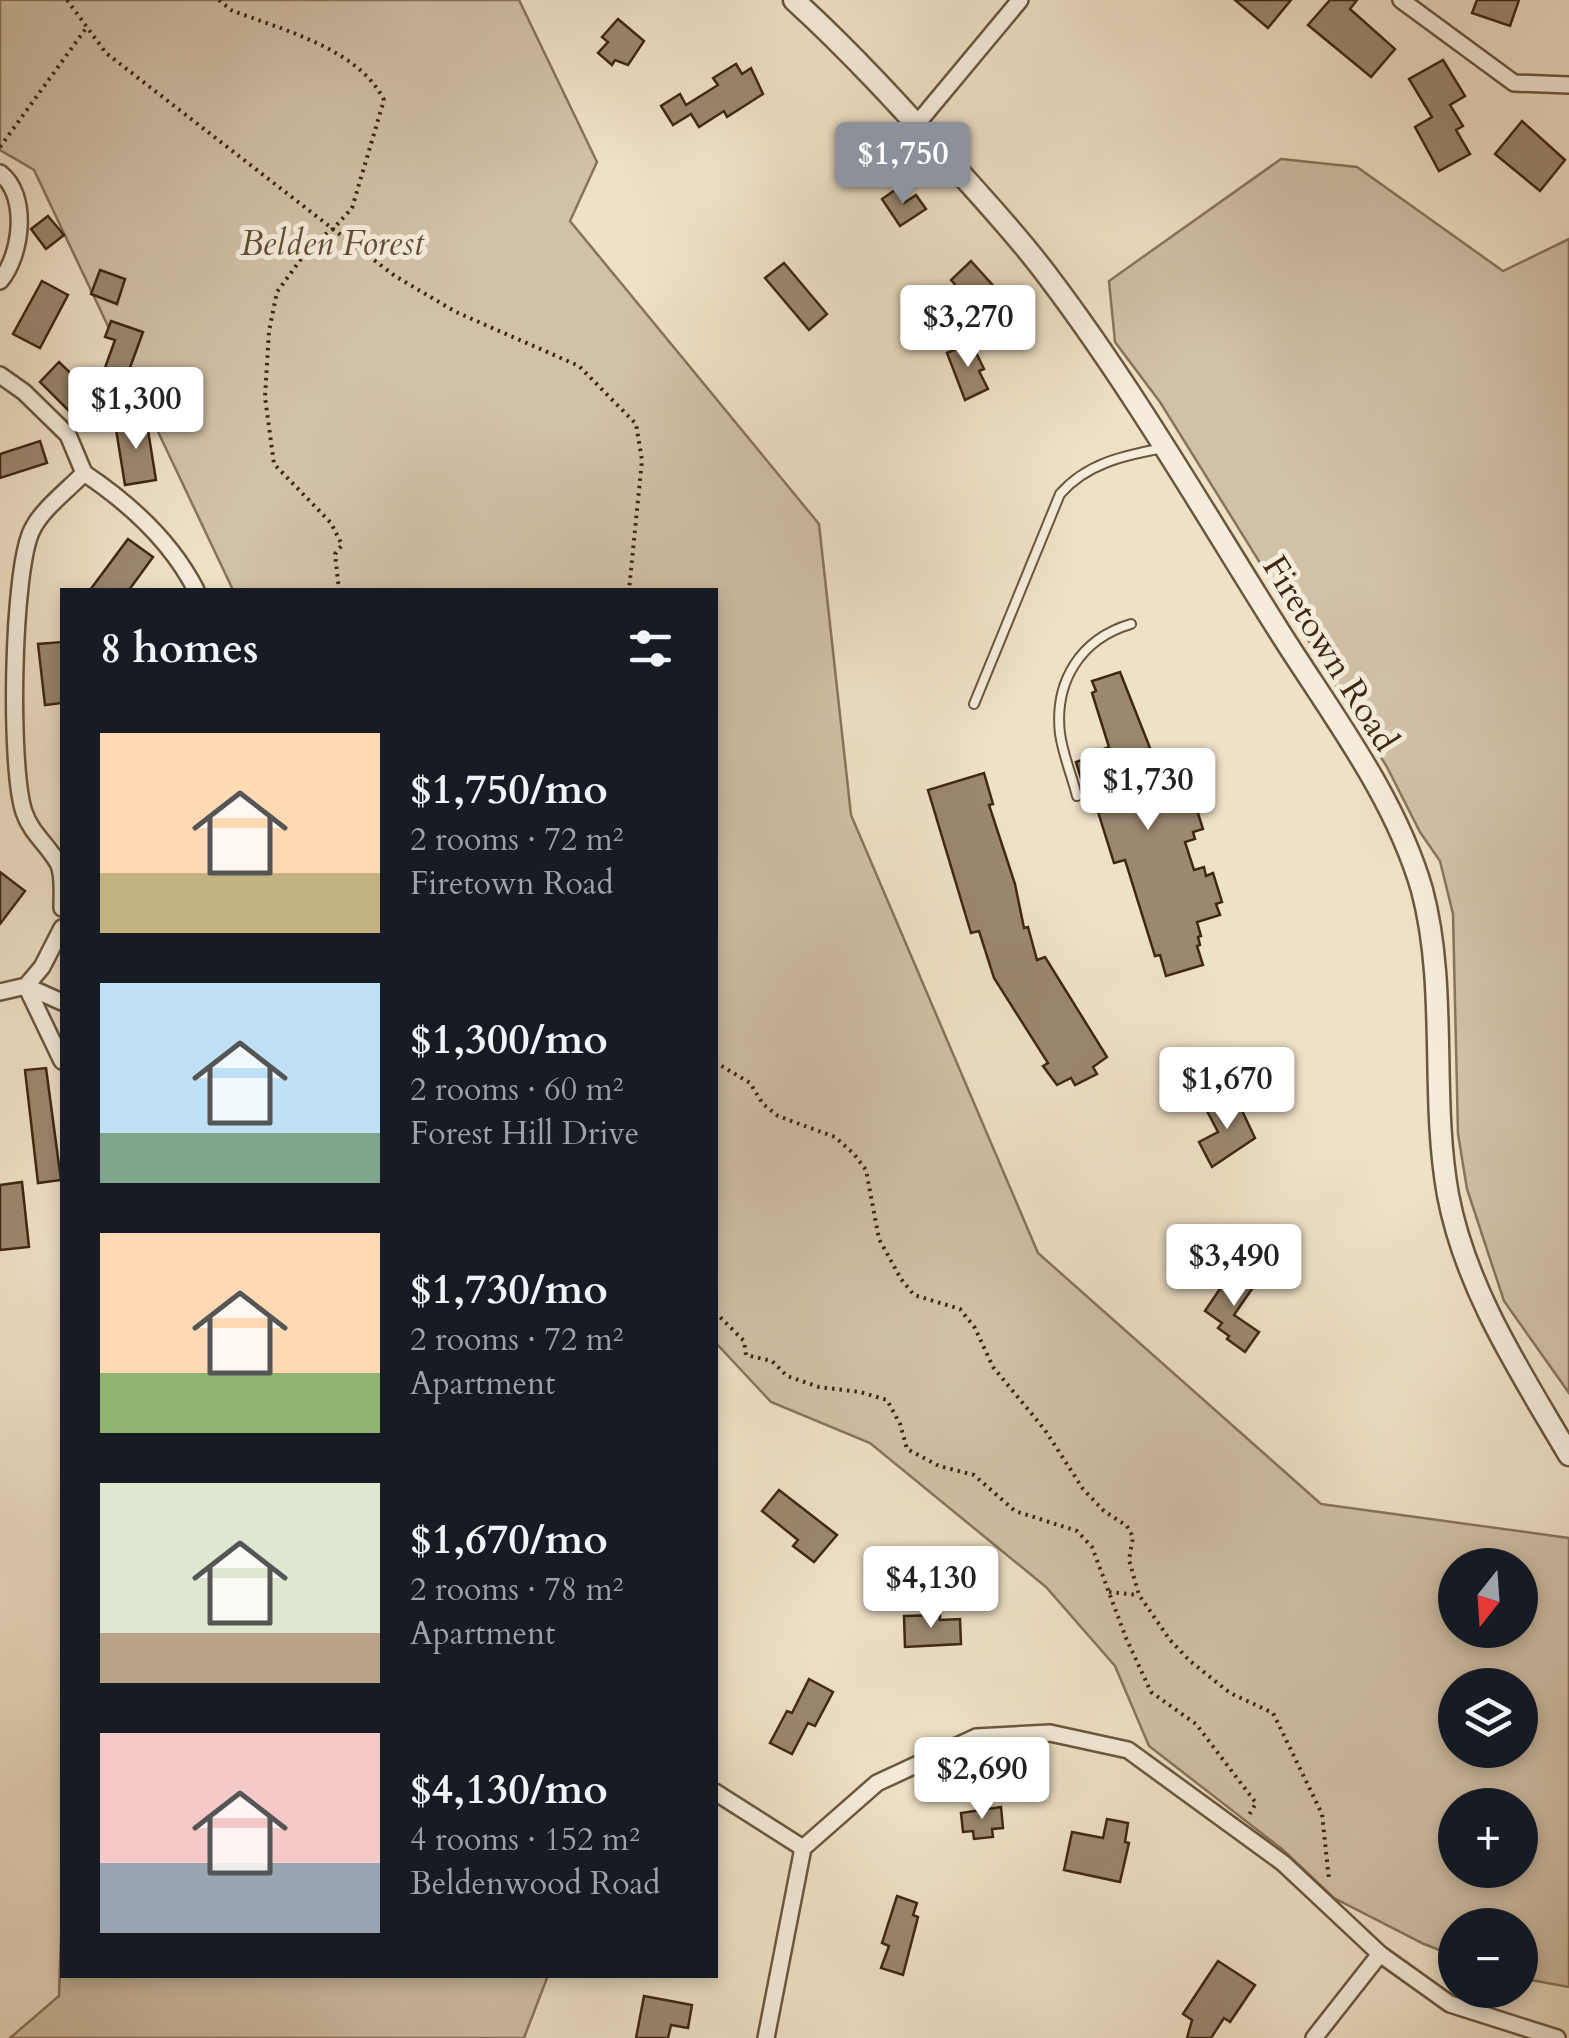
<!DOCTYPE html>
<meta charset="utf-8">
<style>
:root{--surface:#171b24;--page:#242831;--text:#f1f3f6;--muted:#9ea1a6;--accent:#8c9099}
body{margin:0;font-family:Cardo,serif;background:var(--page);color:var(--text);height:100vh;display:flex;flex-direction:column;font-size:38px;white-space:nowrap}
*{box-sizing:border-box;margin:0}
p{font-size:32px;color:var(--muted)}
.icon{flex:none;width:55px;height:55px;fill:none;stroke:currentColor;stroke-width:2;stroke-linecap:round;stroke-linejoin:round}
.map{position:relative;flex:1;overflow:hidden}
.panel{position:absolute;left:60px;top:588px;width:658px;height:1390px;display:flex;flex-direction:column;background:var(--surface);border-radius:0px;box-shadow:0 5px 15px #0003}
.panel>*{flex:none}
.needle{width:65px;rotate:197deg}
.fabs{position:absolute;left:1438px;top:1548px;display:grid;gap:20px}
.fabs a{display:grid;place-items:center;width:100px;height:100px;border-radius:50%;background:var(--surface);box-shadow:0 5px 15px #0003;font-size:50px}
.price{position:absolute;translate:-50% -85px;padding:0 22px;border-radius:10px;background:#fff;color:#222;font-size:32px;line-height:65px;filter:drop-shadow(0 2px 5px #0008)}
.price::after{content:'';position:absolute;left:50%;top:60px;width:30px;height:22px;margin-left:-15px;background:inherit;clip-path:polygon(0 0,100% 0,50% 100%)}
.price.current{background:var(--accent);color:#fff}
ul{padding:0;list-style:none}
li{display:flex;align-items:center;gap:30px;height:250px;padding:0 40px}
li span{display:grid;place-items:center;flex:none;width:280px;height:200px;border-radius:0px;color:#555}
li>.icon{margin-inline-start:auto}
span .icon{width:120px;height:120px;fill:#fffc;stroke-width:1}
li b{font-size:42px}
h2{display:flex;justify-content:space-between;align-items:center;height:120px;padding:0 40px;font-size:42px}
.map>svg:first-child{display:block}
.green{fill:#d1c1a8;stroke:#88745c;stroke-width:2.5;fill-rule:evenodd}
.building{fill:#9b8870;stroke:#3f2711;stroke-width:2.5}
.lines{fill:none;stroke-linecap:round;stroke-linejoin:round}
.service-casing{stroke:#6b563e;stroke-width:12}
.minor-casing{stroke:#6b563e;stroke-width:20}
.tertiary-casing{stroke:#6b563e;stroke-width:25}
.path{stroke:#3f2711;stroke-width:4;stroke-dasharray:2.5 5;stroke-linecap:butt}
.service{stroke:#f5ecdb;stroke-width:8}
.minor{stroke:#f5ecdb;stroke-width:15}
.tertiary{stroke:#f5ecdb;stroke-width:20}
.labels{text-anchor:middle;stroke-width:10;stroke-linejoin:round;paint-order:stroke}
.park-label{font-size:35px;font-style:italic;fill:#644e37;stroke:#f5ecdb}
.street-label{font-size:35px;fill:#3f2711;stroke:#f5ecdb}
</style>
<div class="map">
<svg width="1569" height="2038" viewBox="0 0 1569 2038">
<rect width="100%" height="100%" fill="#efe1c7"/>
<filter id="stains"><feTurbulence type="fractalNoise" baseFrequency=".002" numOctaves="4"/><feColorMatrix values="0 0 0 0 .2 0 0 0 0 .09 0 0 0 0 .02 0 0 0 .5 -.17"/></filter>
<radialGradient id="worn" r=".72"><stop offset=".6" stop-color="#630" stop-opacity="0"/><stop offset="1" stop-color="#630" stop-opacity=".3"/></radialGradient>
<g class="green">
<path d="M 0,0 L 519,0 L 597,162 L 570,221 L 819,524 L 851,815 L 1038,1253 L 1321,1504 L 1569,1538 L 1569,1987 L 1520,1978 L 1520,1925 L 1455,1925 L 1455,1956 L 1424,1944 L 1334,1898 L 1282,1849 L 1149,1746 L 1115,1666 L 1046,1587 L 870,1443 L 771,1402 L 715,1342 L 715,590 L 233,590 L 34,170 L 0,150 ZM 1455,1565 L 1520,1565 L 1520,1630 L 1455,1630 ZM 1455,1685 L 1520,1685 L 1520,1750 L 1455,1750 ZM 1455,1805 L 1520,1805 L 1520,1870 L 1455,1870 Z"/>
<polygon points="1281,159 1357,167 1503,271 1569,239 1569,1393 1504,1301 1467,1189 1458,1134 1453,914 1440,861 1420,832 1387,767 1160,402 1115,342 1109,281"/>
<polygon points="62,1909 62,1975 543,1975 547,1978 524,2038 10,2038 59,1996"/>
</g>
<g class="building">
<polygon points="1235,0 1291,0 1268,28"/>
<polygon points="1330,0 1357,0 1350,9 1395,49 1371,77 1308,25"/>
<polygon points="1477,0 1519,0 1510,26 1472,13"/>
<polygon points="618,19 644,41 628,65 615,60 612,65 598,53 608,42 602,37"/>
<polygon points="1443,60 1465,96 1450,105 1463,126 1456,130 1470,154 1439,171 1415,127 1432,117 1409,79"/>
<polygon points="736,64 742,74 751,68 763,94 727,117 724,111 699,127 691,114 673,125 661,106 680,94 686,105 718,85 713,78"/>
<polygon points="1522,121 1565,160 1540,191 1495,154"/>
<polygon points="895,190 904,203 916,195 926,209 900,226 882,199"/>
<polygon points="48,216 64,235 46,249 31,229"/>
<polygon points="971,261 998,291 978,309 951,280"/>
<polygon points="784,263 827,314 809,330 765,278"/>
<polygon points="100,270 125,279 117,304 91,294"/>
<polygon points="42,281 68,295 40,348 13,334"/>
<polygon points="111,321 143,332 124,384 102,376 115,340 105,337"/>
<polygon points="971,342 984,369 979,371 988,389 965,400 947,353"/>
<polygon points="59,362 102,404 82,424 40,382"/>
<polygon points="146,418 156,480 125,485 115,423"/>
<polygon points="40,441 47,463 0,478 0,454"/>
<polygon points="128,539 153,557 129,590 90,590"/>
<polygon points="62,642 62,703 45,705 38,644"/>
<polygon points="1120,672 1150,748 1141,751 1157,802 1172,797 1173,800 1181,797 1184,804 1194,801 1203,829 1193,832 1195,839 1185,842 1194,870 1204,867 1206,876 1213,873 1222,902 1216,904 1220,915 1197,922 1201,936 1198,937 1200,945 1197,946 1203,965 1166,976 1160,955 1155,956 1125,860 1114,863 1094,799 1088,801 1076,762 1102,753 1101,750 1109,747 1092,693 1096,691 1092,681"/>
<polygon points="984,773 993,804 989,805 1015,884 1024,928 1028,927 1037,960 1045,957 1107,1057 1093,1067 1097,1074 1075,1085 1071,1078 1057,1085 1043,1066 1048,1063 994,978 979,931 971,933 928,790"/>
<polygon points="0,872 25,891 0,924"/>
<polygon points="46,1068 61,1180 38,1183 25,1070"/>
<polygon points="1235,1096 1255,1138 1212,1167 1199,1142 1218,1132 1207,1111"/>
<polygon points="22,1182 29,1247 0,1250 0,1185"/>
<polygon points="1234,1268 1256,1283 1234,1315 1259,1332 1245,1352 1227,1339 1229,1336 1218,1328 1222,1323 1205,1311"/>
<polygon points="779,1490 837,1535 814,1562 793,1546 798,1540 762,1511"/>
<polygon points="940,1615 940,1620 960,1619 961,1644 905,1647 904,1616"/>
<polygon points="809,1679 833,1692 815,1726 808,1723 792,1754 770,1743 787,1711 792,1713"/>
<polygon points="1001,1807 1003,1828 992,1829 993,1837 974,1839 973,1831 963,1832 961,1813"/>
<polygon points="1107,1819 1128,1823 1125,1842 1129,1843 1120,1882 1064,1870 1072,1832 1103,1838"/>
<polygon points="897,1896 917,1903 913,1915 918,1917 903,1975 881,1968 889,1946 882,1943"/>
<polygon points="1218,1961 1255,1985 1230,2022 1224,2018 1211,2038 1187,2038 1192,2020 1183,2014"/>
<polygon points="644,1996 692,2005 688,2028 671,2025 668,2038 636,2038"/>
</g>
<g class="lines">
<defs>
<g id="service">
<path d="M 974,704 L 1060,494 C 1087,463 1123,456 1163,448"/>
<path d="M 1077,796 C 1072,776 1063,755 1060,734 C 1054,682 1080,639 1131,624"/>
</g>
<g id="minor">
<polyline points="1401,0 1514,83 1569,85"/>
<polyline points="916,125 1020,0"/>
<path d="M 0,173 C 29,195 22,255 0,281"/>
<path d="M 0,375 L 24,392 L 68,435 L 84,473 C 68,490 42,509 32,530 C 12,570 9,768 24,812 C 31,833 47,844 58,863 C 64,874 62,895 62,908"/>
<path d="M 84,473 C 129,503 171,541 196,590"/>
<polyline points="26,986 62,1061"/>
<polyline points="26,986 62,1002"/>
<polyline points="0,992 26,986 42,967 62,928"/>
<polyline points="715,1792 803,1848"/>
<polyline points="766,2038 803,1848 877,1783 976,1737 1050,1733 1128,1750 1283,1863 1380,1954 1450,2004 1557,2038"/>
<polyline points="1314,2038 1380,1954"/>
</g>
<path id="tertiary" d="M 794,0 C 851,52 902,108 953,165 C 985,201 1018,236 1047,275 C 1132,387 1204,512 1279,631 C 1330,712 1395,796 1422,890 C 1448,987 1430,1096 1448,1195 C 1466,1290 1521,1373 1569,1455"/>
</defs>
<use href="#service" class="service-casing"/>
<use href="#minor" class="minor-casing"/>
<use href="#tertiary" class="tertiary-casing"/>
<g class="path">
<polyline points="67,0 106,53 333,229 312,244 277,292 269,331 265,397 274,464 331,523 342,545 335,554 339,590"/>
<path d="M 219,0 L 231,10 C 282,30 358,48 384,100 L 352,208 L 333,229 L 395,276 L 456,312 L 579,366 L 636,424 L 642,460 L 629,590"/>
<polyline points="0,147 87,27"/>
<polyline points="715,1062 750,1083 763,1104 778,1116 835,1137 854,1154 866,1170 879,1239 901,1279 914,1295 960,1309 975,1328 993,1367 1045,1430 1083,1489 1104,1511 1127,1526 1133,1537 1129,1560 1139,1595 1170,1640 1190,1661 1230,1693 1273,1713 1322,1814 1329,1880"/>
<polyline points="715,1312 744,1341 746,1355 772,1361 787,1376 819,1387 860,1392 887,1400 900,1424 907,1449 939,1466 974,1475 1015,1511 1077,1531 1092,1547 1126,1638 1151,1692 1196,1724 1256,1803 1249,1815"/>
<polyline points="1109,1592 1139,1595"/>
</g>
<use href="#service" class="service"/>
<use href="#minor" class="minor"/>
<use href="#tertiary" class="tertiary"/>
</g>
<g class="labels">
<g class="park-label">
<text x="332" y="255">Belden Forest</text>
</g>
<g class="street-label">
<text transform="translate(1331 653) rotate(58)" y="12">Firetown Road</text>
</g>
</g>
<rect width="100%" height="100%" filter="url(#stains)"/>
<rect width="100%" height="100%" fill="url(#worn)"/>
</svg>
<div class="fabs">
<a><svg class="needle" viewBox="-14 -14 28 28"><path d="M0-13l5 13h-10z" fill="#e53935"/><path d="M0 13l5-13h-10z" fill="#9ea1a6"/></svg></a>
<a><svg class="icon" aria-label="layers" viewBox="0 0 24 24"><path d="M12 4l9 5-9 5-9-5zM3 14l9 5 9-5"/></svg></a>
<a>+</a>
<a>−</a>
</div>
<b class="price current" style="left:903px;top:207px">$1,750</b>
<b class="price" style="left:968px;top:370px">$3,270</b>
<b class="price" style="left:136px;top:452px">$1,300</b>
<b class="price" style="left:1148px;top:833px">$1,730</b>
<b class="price" style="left:1227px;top:1132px">$1,670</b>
<b class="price" style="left:1234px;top:1309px">$3,490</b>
<b class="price" style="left:931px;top:1631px">$4,130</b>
<b class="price" style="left:982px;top:1822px">$2,690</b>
<section class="panel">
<h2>8 homes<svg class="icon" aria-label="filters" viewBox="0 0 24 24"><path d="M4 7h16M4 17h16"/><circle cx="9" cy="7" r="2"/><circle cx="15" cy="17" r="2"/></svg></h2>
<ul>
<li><span style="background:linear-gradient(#ffd9b3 70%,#c2b280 0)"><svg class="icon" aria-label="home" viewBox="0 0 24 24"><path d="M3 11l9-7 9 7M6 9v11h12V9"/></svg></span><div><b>$1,750/mo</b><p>2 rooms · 72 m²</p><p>Firetown Road</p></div></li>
<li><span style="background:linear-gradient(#bfe0f5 75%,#7fa58c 0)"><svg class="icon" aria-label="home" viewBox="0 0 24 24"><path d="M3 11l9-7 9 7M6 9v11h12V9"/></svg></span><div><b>$1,300/mo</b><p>2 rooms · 60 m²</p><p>Forest Hill Drive</p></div></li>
<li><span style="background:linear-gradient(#ffd9b3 70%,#8fb573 0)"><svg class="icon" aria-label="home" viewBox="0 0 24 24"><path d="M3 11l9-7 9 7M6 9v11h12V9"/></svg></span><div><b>$1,730/mo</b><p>2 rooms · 72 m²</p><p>Apartment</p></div></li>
<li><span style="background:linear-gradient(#dfe7d0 75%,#b9a48a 0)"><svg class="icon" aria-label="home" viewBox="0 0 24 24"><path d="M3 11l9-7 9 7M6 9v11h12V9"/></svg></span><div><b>$1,670/mo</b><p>2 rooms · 78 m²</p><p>Apartment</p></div></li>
<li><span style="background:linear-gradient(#f6c9c9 65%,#9aa5b1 0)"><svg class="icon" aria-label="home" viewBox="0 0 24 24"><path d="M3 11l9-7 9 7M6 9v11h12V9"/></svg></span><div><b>$4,130/mo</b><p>4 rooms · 152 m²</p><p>Beldenwood Road</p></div></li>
</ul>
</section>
</div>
